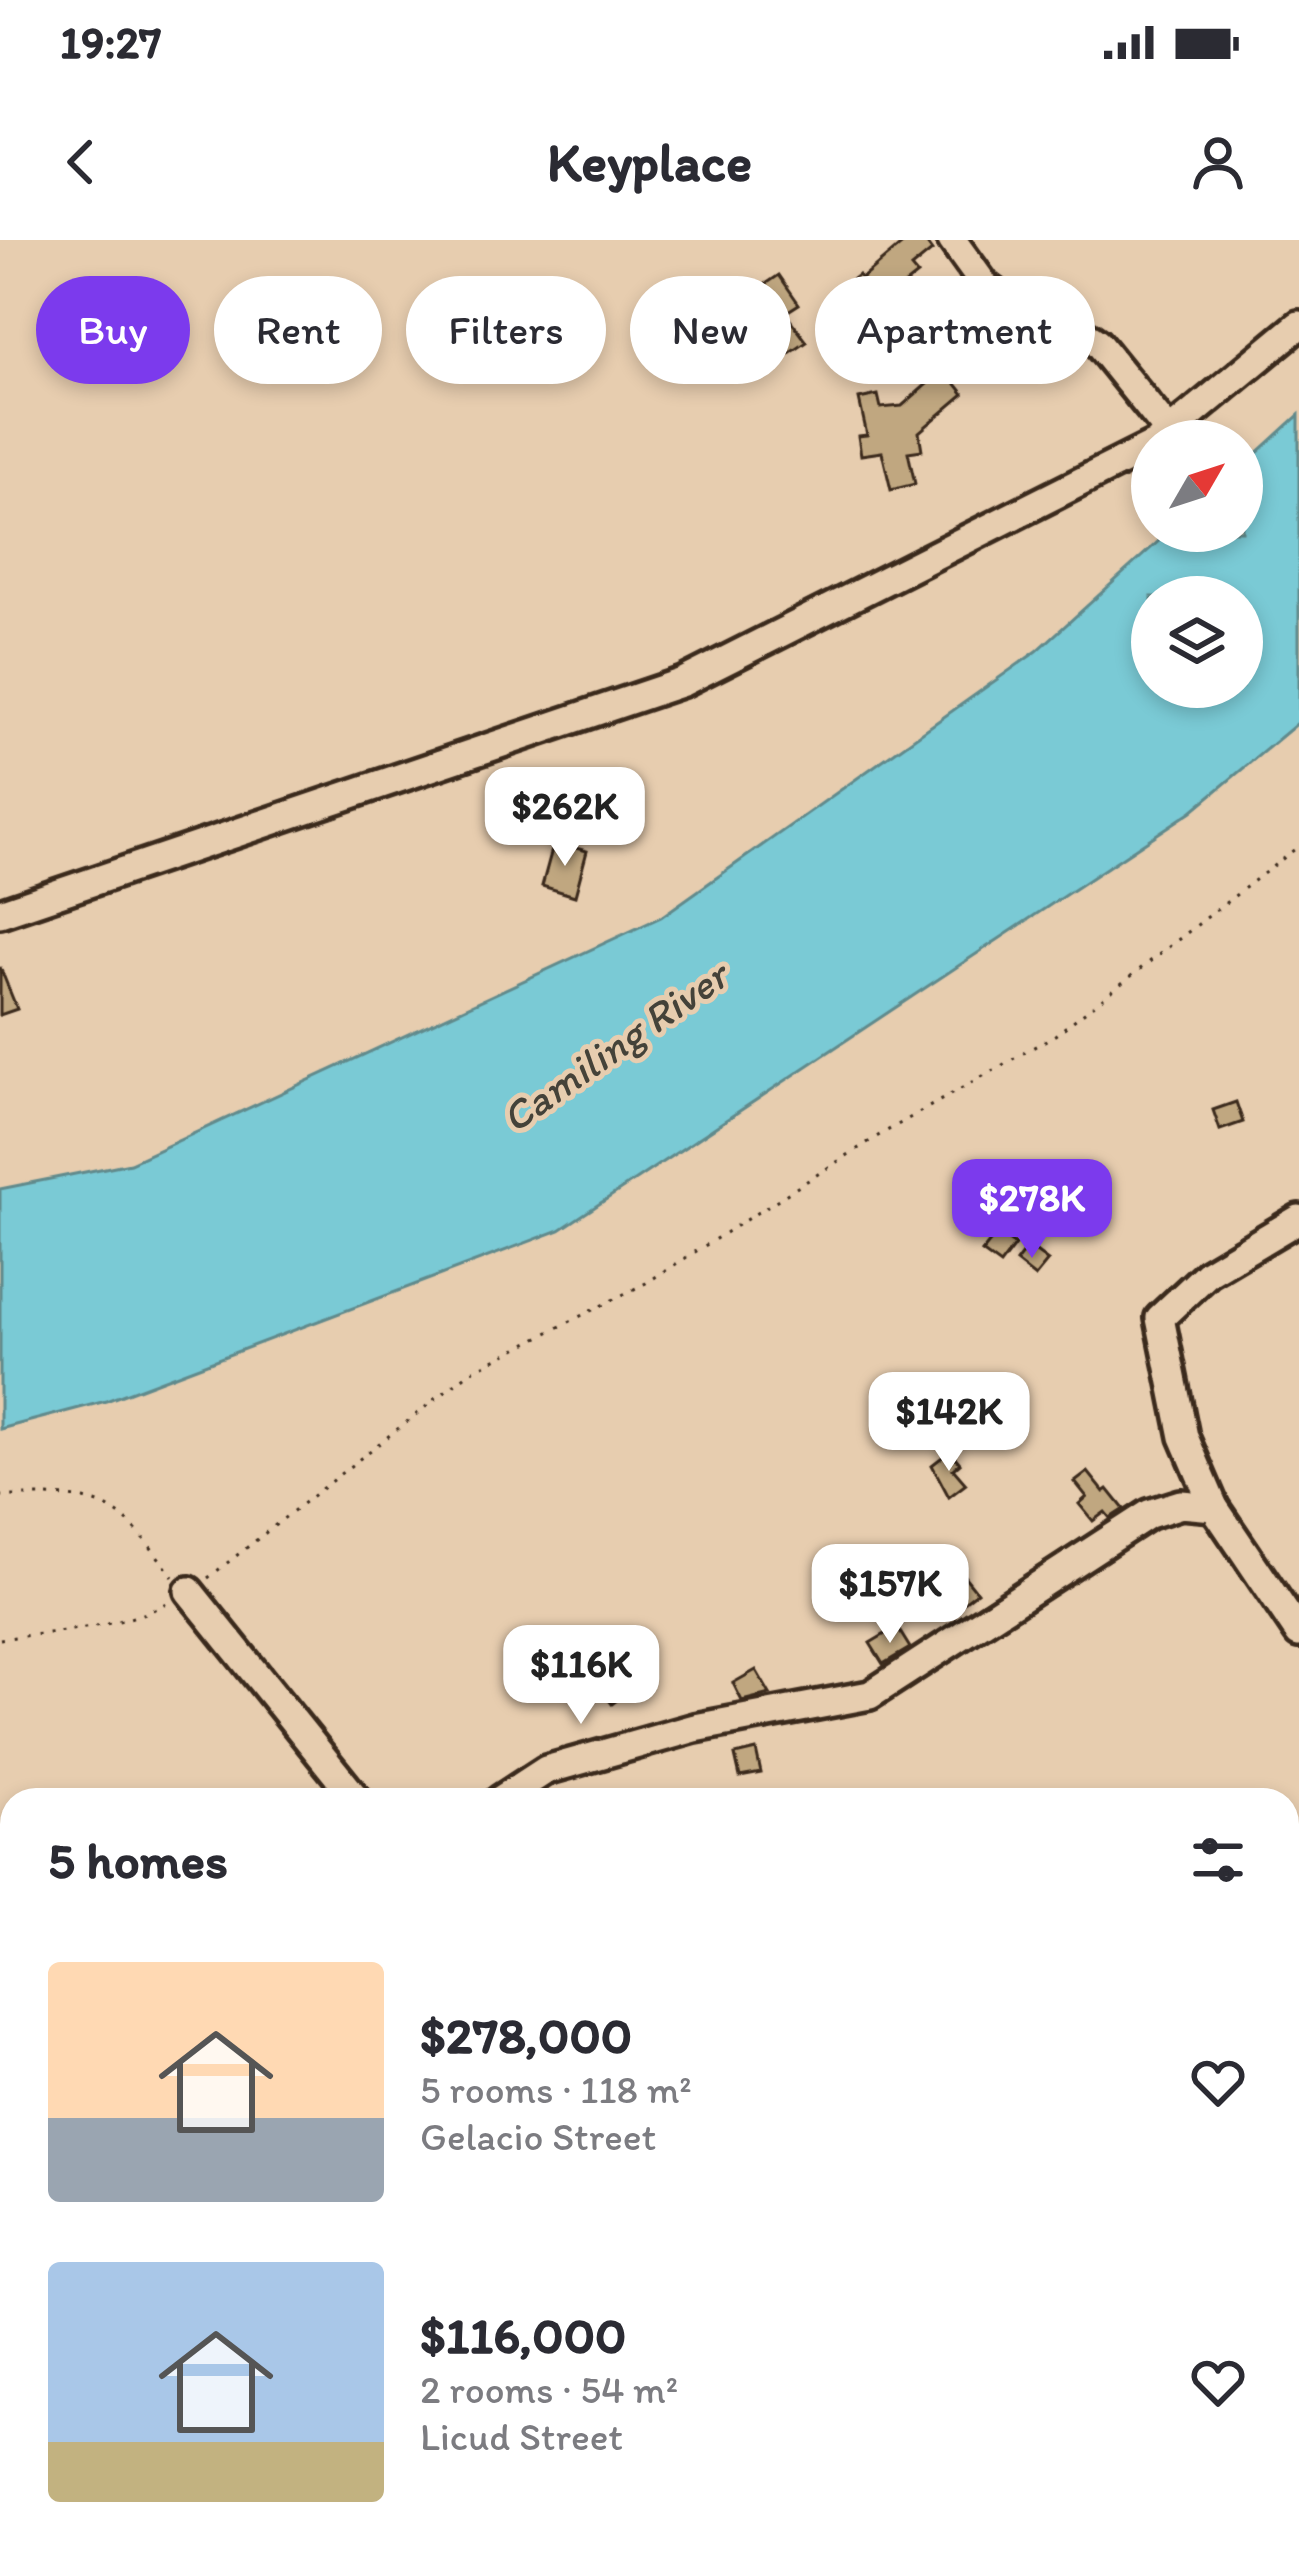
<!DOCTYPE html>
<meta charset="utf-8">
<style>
:root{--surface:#fff;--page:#f7f7f7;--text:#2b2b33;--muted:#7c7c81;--accent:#7c3aed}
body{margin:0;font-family:Itim,sans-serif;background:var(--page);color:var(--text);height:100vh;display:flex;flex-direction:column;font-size:45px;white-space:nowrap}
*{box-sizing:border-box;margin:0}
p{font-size:39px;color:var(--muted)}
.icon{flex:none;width:66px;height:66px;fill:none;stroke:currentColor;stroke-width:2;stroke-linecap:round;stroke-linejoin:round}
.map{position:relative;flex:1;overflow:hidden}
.sheet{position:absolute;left:0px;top:1548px;width:1299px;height:771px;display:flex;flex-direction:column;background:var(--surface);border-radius:36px 36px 0 0;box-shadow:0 6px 18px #0003}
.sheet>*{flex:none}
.hud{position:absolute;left:36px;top:36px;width:1227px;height:108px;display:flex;gap:24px}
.needle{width:78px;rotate:51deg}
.buttons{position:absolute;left:1131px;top:180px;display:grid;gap:24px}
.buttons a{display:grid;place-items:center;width:132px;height:132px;border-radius:50%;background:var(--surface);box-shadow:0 6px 18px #0003;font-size:60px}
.price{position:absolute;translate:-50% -102px;padding:0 27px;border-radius:24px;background:#fff;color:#222;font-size:39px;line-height:78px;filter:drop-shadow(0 3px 6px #0008)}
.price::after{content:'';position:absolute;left:50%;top:72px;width:36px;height:27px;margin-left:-18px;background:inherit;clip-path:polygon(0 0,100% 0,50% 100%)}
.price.active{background:var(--accent);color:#fff}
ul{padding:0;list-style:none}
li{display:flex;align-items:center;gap:36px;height:300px;padding:0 48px}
li span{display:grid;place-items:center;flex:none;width:336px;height:240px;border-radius:12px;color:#555}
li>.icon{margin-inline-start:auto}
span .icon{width:144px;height:144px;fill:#fffc;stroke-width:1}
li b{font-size:51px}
h2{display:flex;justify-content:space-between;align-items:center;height:144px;padding:0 48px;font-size:51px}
.chip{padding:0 42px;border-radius:54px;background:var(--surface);box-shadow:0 6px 18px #0003;font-size:42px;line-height:108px}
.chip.active{background:var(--accent);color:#fff}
.status{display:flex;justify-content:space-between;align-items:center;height:84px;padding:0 60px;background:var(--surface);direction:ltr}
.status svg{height:33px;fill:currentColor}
header{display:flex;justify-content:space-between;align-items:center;height:156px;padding:0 48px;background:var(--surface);font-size:54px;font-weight:700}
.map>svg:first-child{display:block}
.water{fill:#7acad5;stroke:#618a8c;stroke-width:3;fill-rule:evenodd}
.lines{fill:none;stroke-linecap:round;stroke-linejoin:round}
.stream{stroke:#618a8c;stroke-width:6}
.building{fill:#c0a780;stroke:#3b2a1e;stroke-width:3}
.minor-casing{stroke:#3b2a1e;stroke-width:36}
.path{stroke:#3b2a1e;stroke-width:3;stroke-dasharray:3 9;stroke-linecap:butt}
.minor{stroke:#e7cdaf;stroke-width:27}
.labels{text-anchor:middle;stroke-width:10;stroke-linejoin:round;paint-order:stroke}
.water-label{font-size:42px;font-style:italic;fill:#444239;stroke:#e7cdaf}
</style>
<div class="status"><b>19:27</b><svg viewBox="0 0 49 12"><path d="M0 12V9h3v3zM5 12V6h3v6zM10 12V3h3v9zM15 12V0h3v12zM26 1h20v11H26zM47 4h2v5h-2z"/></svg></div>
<header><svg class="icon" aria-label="back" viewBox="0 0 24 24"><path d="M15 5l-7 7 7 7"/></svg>Keyplace<svg class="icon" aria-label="person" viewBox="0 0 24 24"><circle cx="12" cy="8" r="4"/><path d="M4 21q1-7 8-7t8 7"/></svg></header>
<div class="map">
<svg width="1299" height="2318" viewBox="0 0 1299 2318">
<rect width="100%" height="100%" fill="#e7cdaf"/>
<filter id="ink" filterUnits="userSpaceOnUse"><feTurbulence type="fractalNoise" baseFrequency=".00833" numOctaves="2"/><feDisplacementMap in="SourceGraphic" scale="24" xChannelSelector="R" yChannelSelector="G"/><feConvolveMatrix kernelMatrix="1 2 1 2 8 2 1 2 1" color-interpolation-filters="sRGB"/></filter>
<g filter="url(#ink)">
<path class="water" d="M 1299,175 L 1299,482 L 1192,571 L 560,990 L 106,1161 L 0,1189 L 0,949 L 130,923 L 661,677 L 1037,411 L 1170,291 L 1242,291 L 1242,227 ZM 1152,357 L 1242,357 L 1242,447 L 1152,447 Z"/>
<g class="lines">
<g class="stream">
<polyline points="649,2307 657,2318"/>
<polyline points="443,2318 474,2309"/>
</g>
</g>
<g class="building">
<polygon points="907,0 924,0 932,11 911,28 917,35 899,49 902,53 868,78 889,115 860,132 847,107 839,111 832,97 850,87 828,57 858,35 861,39"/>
<polygon points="779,35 799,64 785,73 807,102 788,115 772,93 762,100 750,83 761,75 748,56"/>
<polygon points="259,43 279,66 266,77 247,54"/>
<polygon points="940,60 954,78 934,94 952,117 932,133 915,111 923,105 908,86"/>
<polygon points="944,129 964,154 919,192 922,210 908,212 915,244 891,250 882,212 861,215 858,196 867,195 859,159 878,155 881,168 902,166"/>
<polygon points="554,602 587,611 575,656 542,646"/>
<polygon points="0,727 17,769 0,775"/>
<polygon points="1236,862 1243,882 1220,890 1213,870"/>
<polygon points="998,992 1015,1005 1000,1025 982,1012"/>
<polygon points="1028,1006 1048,1021 1035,1037 1016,1022"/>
<polygon points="950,1211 960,1223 953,1229 966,1244 949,1257 932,1225"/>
<polygon points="1088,1232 1104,1252 1108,1249 1124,1269 1110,1278 1105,1272 1093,1281 1079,1264 1087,1257 1075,1242"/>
<polygon points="957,1327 977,1352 963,1363 943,1337"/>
<polygon points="897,1387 910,1408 883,1424 870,1403"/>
<polygon points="615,1424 633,1448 612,1464 594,1440"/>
<polygon points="756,1430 770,1454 742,1461 733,1443"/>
<polygon points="756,1510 761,1533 740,1537 735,1515"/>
</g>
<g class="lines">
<defs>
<g id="minor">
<polyline points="952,0 985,46 1028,78 1074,87 1097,103 1169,192"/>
<polyline points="1159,201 1299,85"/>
<polyline points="0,673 683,442 1152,206"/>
<polyline points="1299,979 1208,1033 1160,1078 1184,1197 1214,1267 1299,1393"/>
<polyline points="189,1351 357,1560"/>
<polyline points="500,1560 546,1530 695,1488 870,1455 1149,1274 1181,1264 1214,1267"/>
<polyline points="1287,2147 1299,2142"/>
<polyline points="229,2307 236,2318"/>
<polyline points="730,2307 738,2318"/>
<polyline points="968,2307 972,2318"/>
<polyline points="1216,2307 1225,2318"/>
<polyline points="478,2318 525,2307"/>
</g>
</defs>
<use href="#minor" class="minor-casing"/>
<g class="path">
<path d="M 0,1256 C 102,1256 111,1251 173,1337"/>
<polyline points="208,1338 470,1132 646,1043 878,896 1055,795 1299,606"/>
<path d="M 0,1399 C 56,1391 119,1389 169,1362"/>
</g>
<use href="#minor" class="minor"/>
</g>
</g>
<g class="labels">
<g class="water-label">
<text transform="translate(614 806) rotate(-35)" y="15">Camiling River</text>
</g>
</g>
</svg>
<div class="buttons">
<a><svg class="needle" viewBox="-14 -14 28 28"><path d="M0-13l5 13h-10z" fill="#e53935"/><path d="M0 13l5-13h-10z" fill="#7c7c81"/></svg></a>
<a><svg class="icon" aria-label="layers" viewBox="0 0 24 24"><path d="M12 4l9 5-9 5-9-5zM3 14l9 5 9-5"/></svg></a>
</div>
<b class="price" style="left:565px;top:629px">$262K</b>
<b class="price active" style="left:1032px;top:1021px">$278K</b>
<b class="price" style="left:949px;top:1234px">$142K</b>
<b class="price" style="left:890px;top:1406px">$157K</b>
<b class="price" style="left:581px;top:1487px">$116K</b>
<div class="hud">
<a class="chip active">Buy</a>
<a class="chip">Rent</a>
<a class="chip">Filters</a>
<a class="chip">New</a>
<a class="chip">Apartment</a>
</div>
<section class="sheet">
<h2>5 homes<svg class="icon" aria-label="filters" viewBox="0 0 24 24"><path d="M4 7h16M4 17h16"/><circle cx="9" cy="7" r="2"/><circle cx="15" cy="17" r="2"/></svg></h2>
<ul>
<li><span style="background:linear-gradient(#ffd9b3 65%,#9aa5b1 0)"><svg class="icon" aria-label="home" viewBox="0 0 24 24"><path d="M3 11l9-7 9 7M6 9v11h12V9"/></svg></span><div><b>$278,000</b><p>5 rooms · 118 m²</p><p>Gelacio Street</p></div><svg class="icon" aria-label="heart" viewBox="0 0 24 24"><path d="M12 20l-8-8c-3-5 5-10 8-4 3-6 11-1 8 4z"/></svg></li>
<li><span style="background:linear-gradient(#a9c7e8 75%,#c2b280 0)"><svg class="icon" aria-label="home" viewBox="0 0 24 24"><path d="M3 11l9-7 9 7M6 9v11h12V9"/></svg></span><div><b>$116,000</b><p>2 rooms · 54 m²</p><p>Licud Street</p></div><svg class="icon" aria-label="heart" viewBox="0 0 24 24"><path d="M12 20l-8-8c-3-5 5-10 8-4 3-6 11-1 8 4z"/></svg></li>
</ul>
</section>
</div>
